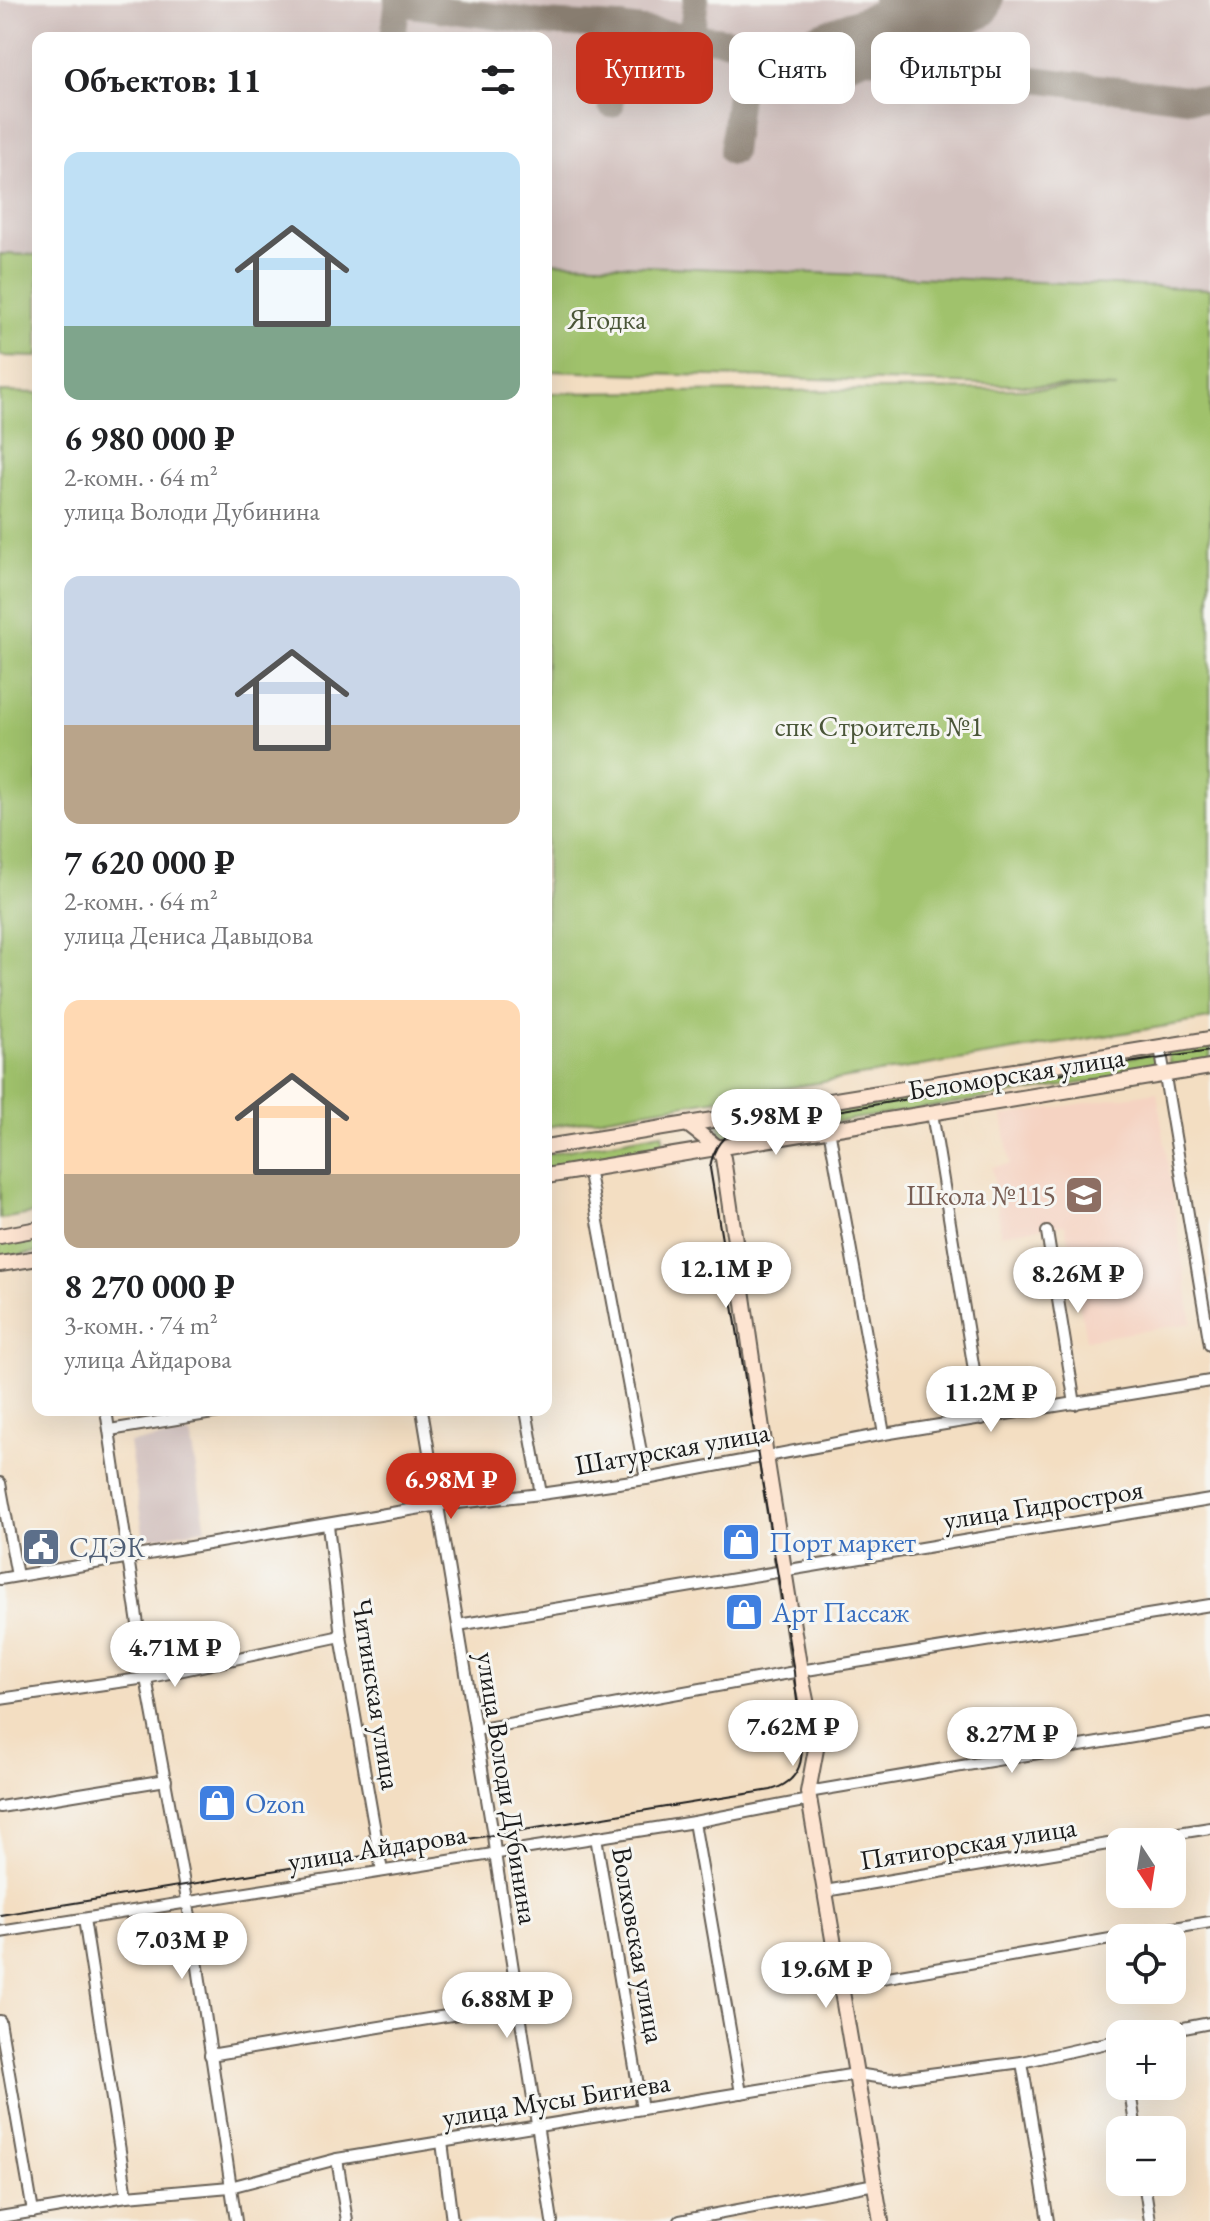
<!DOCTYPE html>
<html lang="ru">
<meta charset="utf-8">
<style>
:root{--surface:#fff;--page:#f6f6f6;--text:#202124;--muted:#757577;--accent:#c8321e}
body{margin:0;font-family:"EB Garamond",serif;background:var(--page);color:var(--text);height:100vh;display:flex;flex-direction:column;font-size:30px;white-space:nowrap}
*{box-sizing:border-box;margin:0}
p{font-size:26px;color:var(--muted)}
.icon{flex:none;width:44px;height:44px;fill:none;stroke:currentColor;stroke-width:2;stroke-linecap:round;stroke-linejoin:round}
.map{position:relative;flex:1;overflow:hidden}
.side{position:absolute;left:32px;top:32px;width:520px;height:1384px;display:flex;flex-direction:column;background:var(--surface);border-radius:16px;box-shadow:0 8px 32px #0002}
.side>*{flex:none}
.hud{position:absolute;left:576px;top:32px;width:514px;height:72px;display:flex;gap:16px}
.needle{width:52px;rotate:168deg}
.buttons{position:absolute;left:1106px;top:1828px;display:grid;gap:16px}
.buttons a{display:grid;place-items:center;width:80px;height:80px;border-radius:16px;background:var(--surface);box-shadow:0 8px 32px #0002;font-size:40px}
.price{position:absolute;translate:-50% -68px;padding:0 18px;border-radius:28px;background:#fff;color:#222;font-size:26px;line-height:52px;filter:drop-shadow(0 2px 4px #0008)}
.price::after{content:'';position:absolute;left:50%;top:48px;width:24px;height:18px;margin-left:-12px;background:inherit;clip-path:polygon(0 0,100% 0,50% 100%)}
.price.on{background:var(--accent);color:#fff}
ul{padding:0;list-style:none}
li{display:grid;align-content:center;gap:16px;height:424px;padding:0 32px}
li span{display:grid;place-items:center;height:248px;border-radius:16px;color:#555}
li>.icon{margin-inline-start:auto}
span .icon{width:144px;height:144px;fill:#fffc;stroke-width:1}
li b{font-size:34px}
h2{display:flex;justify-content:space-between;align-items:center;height:96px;padding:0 32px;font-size:34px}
.tag{padding:0 28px;border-radius:16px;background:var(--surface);box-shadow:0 8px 32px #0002;font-size:28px;line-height:72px}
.tag.on{background:var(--accent);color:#fff}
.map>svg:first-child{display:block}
.built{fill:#f5d3c2}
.industrial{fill:#d1c0bd}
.green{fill:#a0c26c;stroke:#5e6f44;stroke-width:2}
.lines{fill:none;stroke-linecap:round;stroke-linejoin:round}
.taxiway{stroke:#887d6f;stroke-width:26}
.runway{stroke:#887d6f;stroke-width:64}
.street-casing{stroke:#676056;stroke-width:14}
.secondary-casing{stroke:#676056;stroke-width:18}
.street{stroke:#fff;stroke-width:10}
.secondary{stroke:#fde4d1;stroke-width:14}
.tram{stroke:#1c1c1c;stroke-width:2}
.labels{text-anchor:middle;stroke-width:6;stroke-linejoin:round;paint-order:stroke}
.park-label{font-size:28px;fill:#4a5638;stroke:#f6f6f2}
.street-label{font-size:28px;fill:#1c1c1c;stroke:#f6f6f2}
.education-label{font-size:28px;fill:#785e54;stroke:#f6f6f2;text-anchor:end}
.shop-label{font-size:28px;fill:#366cbe;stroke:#f6f6f2;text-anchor:start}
.service-label{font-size:28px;fill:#4e5e75;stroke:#f6f6f2;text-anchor:start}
</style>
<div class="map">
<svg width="1210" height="2221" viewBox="0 0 1210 2221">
<rect width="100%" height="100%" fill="#f6f6f2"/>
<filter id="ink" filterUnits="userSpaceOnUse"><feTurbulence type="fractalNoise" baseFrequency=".0125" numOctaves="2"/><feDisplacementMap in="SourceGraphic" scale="16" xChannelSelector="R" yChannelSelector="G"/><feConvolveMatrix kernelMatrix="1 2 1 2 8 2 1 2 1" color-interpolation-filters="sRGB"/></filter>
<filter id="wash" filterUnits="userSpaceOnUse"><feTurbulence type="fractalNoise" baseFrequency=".006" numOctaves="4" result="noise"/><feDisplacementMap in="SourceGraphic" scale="32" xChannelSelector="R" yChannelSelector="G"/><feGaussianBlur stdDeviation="1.8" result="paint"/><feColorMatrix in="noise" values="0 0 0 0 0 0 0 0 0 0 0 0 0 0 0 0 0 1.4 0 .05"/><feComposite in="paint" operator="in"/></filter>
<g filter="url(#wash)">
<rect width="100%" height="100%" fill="#f3dec2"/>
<polygon class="built" points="1157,1092 1192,1323 1086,1340 1065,1224 1001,1234 992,1167 1010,1164 1002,1116"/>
<g class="industrial">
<polygon points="0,0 1210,0 1210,289 546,262 546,38 38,38 38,255 0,254"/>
<polygon points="190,1434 206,1529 144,1539 129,1443"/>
</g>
<g class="green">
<polygon points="0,254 38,255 38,357 0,356"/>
<polygon points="546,262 1210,289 1210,1019 546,1127 546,393 1117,388 546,371"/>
<polygon points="0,392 38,393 38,1213 0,1219"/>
<polygon points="1210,1043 1210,1064 1171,1070 1167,1050"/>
<polygon points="1157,1053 1160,1071 721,1140 718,1122"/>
<polygon points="662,1133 665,1149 546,1168 546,1154"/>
<polygon points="38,1235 38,1252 0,1259 0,1241"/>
</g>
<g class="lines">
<g class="taxiway">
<polyline points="885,0 896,27"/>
<polyline points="397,3 544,23 618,27 1210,101"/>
<polyline points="691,37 696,0"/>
<polyline points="393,38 398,0"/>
<polyline points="611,105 620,27"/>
<polyline points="732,152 745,44"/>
</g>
<polyline class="runway" points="825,53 971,0"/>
</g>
</g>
<g filter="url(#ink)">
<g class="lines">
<defs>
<g id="street">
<polyline points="1160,1047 1210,1345"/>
<polyline points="932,1113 982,1419"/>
<polyline points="829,1129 884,1434"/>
<polyline points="588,1168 646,1479"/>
<polyline points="1047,1232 1075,1404"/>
<polyline points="106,1410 146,1678 192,1927 236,2221"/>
<polyline points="422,1410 493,1835 495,1853 552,2221"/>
<polyline points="526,1410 541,1494"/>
<polyline points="110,1430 231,1410"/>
<polyline points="0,1483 17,1576"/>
<polyline points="328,1525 341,1636 382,1871"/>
<polyline points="0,1579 439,1505 541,1494 646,1479 884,1434 1210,1381"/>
<polyline points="458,1625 1210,1500"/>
<polyline points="0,1699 146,1678 341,1636"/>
<polyline points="475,1730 800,1671 1210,1605"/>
<polyline points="808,1792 1210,1724"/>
<polyline points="0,1807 166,1780"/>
<polyline points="694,1822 741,2093"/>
<polyline points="596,1837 642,2109"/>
<polyline points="1122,1842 1210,1828"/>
<polyline points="825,1891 1120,1842"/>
<polyline points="84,1919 127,2196"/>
<polyline points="0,1932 694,1822 809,1800"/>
<polyline points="841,1985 1210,1922"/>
<polyline points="0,2021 33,2212"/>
<polyline points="1152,2034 1210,2023"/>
<polyline points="210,2055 519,2004"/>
<polyline points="1022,2062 1048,2221"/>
<polyline points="1129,2086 1136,2130"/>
<polyline points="442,2142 452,2221"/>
<polyline points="337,2159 347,2221"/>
<polyline points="1144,2182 1150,2221"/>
<polyline points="0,2217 127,2196 230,2187 337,2159 856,2074 891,2079 1022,2062 1120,2040"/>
<polyline points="680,2221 875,2184"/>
</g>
<g id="secondary">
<polyline points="687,1124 717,1147 723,1158 766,1456 800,1671 816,1749 808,1792 881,2221"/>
<polyline points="546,1147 1210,1039"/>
<polyline points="546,1176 1210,1067"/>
<polyline points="0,1236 38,1229"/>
<polyline points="0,1264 38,1258"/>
</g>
</defs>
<use href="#street" class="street-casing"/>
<use href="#secondary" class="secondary-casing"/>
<use href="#street" class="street"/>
<use href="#secondary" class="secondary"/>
<path class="tram" d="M 0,1915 L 771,1790 C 809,1779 803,1747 799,1716 C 797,1701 795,1687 794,1672 L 710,1168 C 713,1147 723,1135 741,1127 L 1094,1068 L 1210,1051"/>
</g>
</g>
<defs>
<symbol id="school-square" viewBox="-11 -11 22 22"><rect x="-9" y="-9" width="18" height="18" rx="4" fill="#8d6e63" stroke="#f6f6f2"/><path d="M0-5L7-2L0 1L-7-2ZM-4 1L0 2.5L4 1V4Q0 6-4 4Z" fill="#fff"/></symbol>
<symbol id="shop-square" viewBox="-11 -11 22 22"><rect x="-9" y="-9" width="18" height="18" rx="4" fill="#3f7fe0" stroke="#f6f6f2"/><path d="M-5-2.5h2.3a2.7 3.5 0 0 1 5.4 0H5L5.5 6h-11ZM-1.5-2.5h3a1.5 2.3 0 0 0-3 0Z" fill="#fff"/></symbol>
<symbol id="civic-square" viewBox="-11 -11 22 22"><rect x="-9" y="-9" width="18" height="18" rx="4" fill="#5c6f8a" stroke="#f6f6f2"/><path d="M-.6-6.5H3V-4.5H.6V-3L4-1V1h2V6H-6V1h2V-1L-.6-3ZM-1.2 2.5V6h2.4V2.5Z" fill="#fff"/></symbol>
</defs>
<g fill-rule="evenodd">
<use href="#school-square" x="1062" y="1173" width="44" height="44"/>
<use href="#shop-square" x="719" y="1520" width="44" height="44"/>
<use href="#civic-square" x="19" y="1525" width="44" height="44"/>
<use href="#shop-square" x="722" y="1590" width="44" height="44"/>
<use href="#shop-square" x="195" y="1781" width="44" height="44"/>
</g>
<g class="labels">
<g class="park-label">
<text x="607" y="329">Ягодка</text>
<text x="879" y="736">спк Строитель №1</text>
</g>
<g class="street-label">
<text transform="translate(1016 1073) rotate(-9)" y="10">Беломорская улица</text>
<text transform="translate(672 1448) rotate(-10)" y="10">Шатурская улица</text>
<text transform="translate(1043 1504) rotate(-9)" y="10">улица Гидростроя</text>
<text transform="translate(377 1694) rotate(81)" y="10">Читинская улица</text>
<text transform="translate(508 1788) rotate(81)" y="10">улица Володи Дубинина</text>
<text transform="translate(968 1843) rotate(-9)" y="10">Пятигорская улица</text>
<text transform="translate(377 1847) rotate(-9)" y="10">улица Айдарова</text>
<text transform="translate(639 1945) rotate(80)" y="10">Волховская улица</text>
<text transform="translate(556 2099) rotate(-9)" y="10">улица Мусы Бигиева</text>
</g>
<g class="education-label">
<text x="1056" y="1205">Школа №115</text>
</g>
<g class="shop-label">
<text x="769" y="1552">Порт маркет</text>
<text x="772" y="1622">Арт Пассаж</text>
<text x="245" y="1813">Ozon</text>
</g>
<g class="service-label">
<text x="69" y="1557">СДЭК</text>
</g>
</g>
</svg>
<div class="buttons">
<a><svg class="needle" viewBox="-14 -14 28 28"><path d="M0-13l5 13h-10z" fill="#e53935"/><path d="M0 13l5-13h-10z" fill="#757577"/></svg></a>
<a><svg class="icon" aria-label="locate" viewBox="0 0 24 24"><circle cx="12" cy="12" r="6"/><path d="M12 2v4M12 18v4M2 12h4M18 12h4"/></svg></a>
<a>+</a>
<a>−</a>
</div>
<b class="price" style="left:776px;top:1157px">5.98M ₽</b>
<b class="price" style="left:726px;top:1310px">12.1M ₽</b>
<b class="price" style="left:1078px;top:1315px">8.26M ₽</b>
<b class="price" style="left:991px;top:1434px">11.2M ₽</b>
<b class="price on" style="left:451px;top:1521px">6.98M ₽</b>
<b class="price" style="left:175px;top:1689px">4.71M ₽</b>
<b class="price" style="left:793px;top:1768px">7.62M ₽</b>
<b class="price" style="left:1012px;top:1775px">8.27M ₽</b>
<b class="price" style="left:182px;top:1981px">7.03M ₽</b>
<b class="price" style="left:826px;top:2010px">19.6M ₽</b>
<b class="price" style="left:507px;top:2040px">6.88M ₽</b>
<div class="hud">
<a class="tag on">Купить</a>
<a class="tag">Снять</a>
<a class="tag">Фильтры</a>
</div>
<section class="side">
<h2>Объектов: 11<svg class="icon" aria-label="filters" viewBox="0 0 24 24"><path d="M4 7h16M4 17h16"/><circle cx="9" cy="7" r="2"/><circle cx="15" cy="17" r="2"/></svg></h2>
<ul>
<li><span style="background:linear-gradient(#bfe0f5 70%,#7fa58c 0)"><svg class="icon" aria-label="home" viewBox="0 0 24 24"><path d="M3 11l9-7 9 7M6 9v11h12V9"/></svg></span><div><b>6 980 000 ₽</b><p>2-комн. · 64 m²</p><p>улица Володи Дубинина</p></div></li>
<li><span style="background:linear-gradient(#c9d6e8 60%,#b9a48a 0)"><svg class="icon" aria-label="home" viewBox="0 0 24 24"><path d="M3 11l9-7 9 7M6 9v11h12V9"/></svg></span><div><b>7 620 000 ₽</b><p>2-комн. · 64 m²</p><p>улица Дениса Давыдова</p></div></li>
<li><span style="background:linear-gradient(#ffd9b3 70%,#b9a48a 0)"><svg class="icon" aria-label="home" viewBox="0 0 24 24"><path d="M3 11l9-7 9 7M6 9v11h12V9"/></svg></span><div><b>8 270 000 ₽</b><p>3-комн. · 74 m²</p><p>улица Айдарова</p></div></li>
</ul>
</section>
</div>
